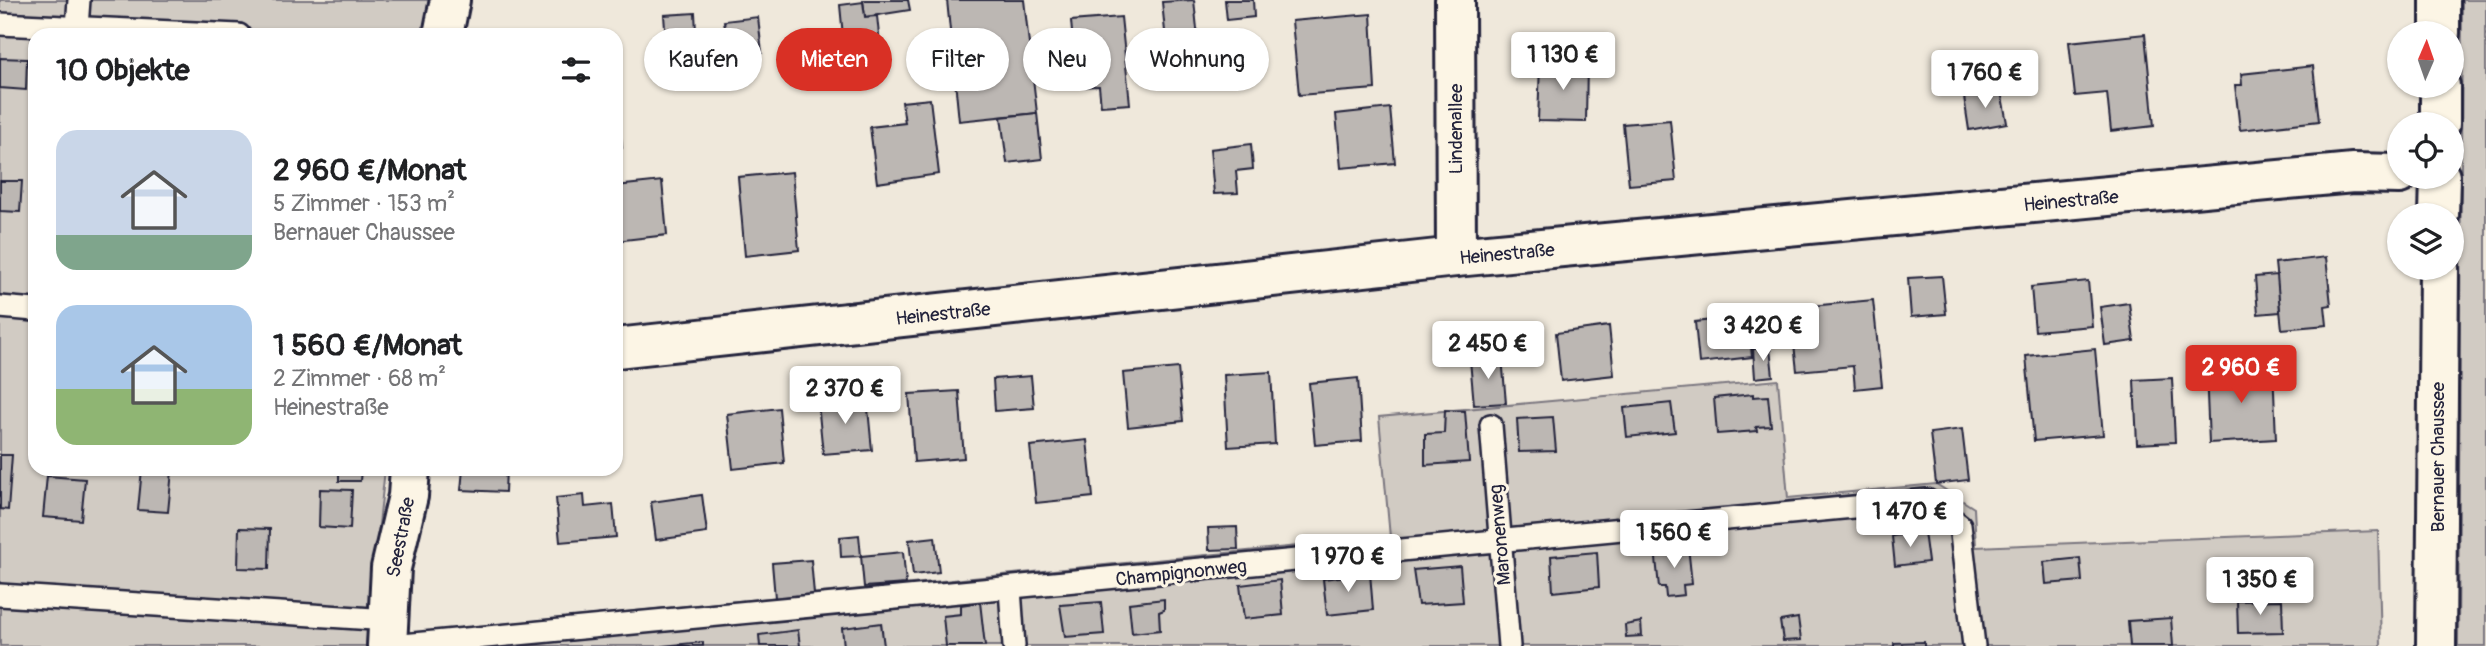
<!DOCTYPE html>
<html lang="de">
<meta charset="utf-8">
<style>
:root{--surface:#fff;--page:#f2f2f2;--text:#202124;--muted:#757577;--accent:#d93025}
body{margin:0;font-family:Pangolin,sans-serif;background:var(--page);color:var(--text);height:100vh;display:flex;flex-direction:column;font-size:26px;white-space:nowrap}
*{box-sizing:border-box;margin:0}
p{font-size:23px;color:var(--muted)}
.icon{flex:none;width:38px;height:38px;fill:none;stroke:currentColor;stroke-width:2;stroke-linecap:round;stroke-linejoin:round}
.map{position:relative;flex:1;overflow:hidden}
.panel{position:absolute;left:28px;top:28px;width:595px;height:448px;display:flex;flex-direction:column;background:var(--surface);border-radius:21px;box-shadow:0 2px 5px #0004}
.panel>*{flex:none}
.banner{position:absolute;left:644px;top:28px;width:665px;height:63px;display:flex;gap:14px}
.needle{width:46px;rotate:2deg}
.buttons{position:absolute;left:2387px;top:21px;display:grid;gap:14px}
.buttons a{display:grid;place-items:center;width:77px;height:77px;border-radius:50%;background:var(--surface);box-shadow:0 2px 5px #0004;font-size:35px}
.price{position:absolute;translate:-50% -60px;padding:0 16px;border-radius:7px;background:#fff;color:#222;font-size:23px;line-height:46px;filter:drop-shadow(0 2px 4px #0008)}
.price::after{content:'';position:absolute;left:50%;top:42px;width:21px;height:16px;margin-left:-10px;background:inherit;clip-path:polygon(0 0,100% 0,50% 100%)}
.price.current{background:var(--accent);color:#fff}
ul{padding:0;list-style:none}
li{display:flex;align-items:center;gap:21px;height:175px;padding:0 28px}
li span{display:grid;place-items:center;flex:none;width:196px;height:140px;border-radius:21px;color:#555}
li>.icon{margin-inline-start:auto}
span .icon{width:84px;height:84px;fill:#fffc;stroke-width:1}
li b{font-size:30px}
h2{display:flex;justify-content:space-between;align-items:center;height:84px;padding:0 28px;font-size:30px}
.chip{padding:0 24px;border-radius:32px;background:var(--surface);box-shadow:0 2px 5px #0004;font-size:24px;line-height:63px}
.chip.current{background:var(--accent);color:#fff}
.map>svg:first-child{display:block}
.green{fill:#d1cbc3;stroke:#7a767f;stroke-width:2}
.building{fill:#bcb7b3;stroke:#22223b;stroke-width:2}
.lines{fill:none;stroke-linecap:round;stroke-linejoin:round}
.lane-casing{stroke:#22223b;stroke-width:26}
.street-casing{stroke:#22223b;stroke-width:44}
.secondary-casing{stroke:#22223b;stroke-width:44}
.lane{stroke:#fcf5e5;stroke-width:21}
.street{stroke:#fcf5e5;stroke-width:38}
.secondary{stroke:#fcf5e5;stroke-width:38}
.labels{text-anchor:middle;stroke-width:6;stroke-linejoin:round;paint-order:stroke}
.street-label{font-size:19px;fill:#22223b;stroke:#fcf5e5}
</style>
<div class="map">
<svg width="2486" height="646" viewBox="0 0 2486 646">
<rect width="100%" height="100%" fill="#efe8db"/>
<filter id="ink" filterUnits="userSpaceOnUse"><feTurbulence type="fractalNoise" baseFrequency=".0143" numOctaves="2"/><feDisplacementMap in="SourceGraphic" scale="14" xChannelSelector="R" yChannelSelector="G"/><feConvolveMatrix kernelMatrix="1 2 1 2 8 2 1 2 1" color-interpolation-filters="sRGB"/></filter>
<g filter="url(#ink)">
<g class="green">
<polygon points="0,0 431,0 428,35 35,35 35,469 385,469 366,646 0,646"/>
<polygon points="2462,0 2486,0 2486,646 2458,646"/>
<polygon points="1778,380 1788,498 1936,484 1974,508 1976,547 2378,531 2381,646 412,646 412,633 1390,537 1379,417"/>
</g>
<g class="building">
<polygon points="863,0 908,0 910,10 865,17"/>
<polygon points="947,0 1024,0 1037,113 959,121"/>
<polygon points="1194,0 1200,58 1168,61 1162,2"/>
<polygon points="1225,0 1253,0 1254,17 1227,20"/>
<polygon points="863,2 865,17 877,16 881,54 845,57 840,5"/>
<polygon points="695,13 698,67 668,69 664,15"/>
<polygon points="1371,14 1375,89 1299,95 1292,21"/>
<polygon points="758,17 762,53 729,57 724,21"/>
<polygon points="1121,17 1130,104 1101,106 1099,86 1077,87 1071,21"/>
<polygon points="720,28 724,61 705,64 700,31"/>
<polygon points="2145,34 2154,126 2111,131 2107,93 2075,96 2069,42"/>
<polygon points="0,58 27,59 26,90 0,88"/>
<polygon points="1540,63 1587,63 1586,122 1538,121"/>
<polygon points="2313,66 2319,121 2240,130 2235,85 2242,85 2241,74"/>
<polygon points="616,86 622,148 616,149"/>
<polygon points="2001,91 2007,123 1969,130 1964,97"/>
<polygon points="930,99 939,174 877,183 870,127 905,123 902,102"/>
<polygon points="1390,108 1395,163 1341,168 1336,114"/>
<polygon points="1037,113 1042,159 1007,163 1001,117"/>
<polygon points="1670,120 1676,181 1629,185 1623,124"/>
<polygon points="1251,144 1253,169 1236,171 1238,193 1214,194 1210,149"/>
<polygon points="792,172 799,250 745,256 738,177"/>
<polygon points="0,181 22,181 20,212 0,211"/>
<polygon points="662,181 667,235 616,241 616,186"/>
<polygon points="2326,257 2331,305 2325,306 2327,325 2282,329 2275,263"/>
<polygon points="2277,275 2280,312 2258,314 2255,277"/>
<polygon points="1942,276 1946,314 1911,317 1908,278"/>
<polygon points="2088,281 2092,326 2035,331 2031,287"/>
<polygon points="1873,300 1882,386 1855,389 1853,366 1797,371 1790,308"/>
<polygon points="2129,303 2134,341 2105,345 2100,307"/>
<polygon points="1748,316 1752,357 1699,363 1695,322"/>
<polygon points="1609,326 1614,375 1561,381 1556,333"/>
<polygon points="1770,348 1773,376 1755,378 1753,349"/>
<polygon points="2095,349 2103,435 2034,441 2026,356"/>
<polygon points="1502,357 1506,403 1474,405 1470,360"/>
<polygon points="2273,367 2276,439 2209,443 2206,370"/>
<polygon points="1178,368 1183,421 1128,427 1123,373"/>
<polygon points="1271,372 1275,444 1228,447 1224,375"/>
<polygon points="1031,376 1034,408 995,411 993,379"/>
<polygon points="1358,378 1362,441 1315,445 1309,383"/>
<polygon points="2172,378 2175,442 2137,444 2134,380"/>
<polygon points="959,391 964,458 914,462 909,394"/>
<polygon points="1753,394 1753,397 1768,396 1771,426 1756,427 1757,431 1717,434 1714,398"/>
<polygon points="867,398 872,450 823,454 818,403"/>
<polygon points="1671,403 1675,432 1627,437 1624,408"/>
<polygon points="779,408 784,463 733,469 727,414"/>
<polygon points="1445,410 1465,411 1469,462 1425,465 1425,434 1444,433"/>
<polygon points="1553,417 1556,451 1519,452 1517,419"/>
<polygon points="1962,429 1968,480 1936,484 1930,433"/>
<polygon points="1087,440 1093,497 1036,503 1030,446"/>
<polygon points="0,455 12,455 8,510 0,509"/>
<polygon points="142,469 172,471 168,512 138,510"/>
<polygon points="339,469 361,469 360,481 339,481"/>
<polygon points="463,469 506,469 505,492 461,490"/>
<polygon points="47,476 85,479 81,520 43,517"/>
<polygon points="320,489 352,490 350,529 319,527"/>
<polygon points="584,495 585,507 613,504 616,537 560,542 556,498"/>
<polygon points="702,495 707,533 656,540 651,502"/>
<polygon points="1237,527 1238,549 1209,550 1208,528"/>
<polygon points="239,528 270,529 269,569 238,568"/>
<polygon points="1924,532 1928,562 1895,566 1892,536"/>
<polygon points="859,535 861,556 841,557 840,537"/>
<polygon points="935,537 939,572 913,575 909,540"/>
<polygon points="1688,546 1692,584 1683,585 1684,595 1666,597 1665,587 1659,587 1655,549"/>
<polygon points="903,552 906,584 864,587 861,556"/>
<polygon points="1597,552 1599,587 1553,592 1551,556"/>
<polygon points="2080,558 2082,581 2046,584 2044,562"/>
<polygon points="811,560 814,594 775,598 772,563"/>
<polygon points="1460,566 1463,602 1418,605 1413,570"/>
<polygon points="1370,573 1373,610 1327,615 1323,579"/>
<polygon points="1280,580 1283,615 1244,619 1240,585"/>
<polygon points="1164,599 1164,610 1159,612 1160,630 1132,633 1129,603"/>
<polygon points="2282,600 2283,632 2238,633 2237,601"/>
<polygon points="980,602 985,646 946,646 943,616 961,614 961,605"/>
<polygon points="1101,602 1104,634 1065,637 1060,605"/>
<polygon points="1798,618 1801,640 1783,641 1780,621"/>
<polygon points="2171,618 2173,646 2130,646 2128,621"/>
<polygon points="1641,622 1642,636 1626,637 1625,625"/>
<polygon points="881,623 884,646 844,646 842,628"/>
<polygon points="798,630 800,646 760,646 759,635"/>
<polygon points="703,642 703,646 662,646"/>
<polygon points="1924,642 1924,646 1894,646 1894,643"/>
</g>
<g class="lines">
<defs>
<g id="lane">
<polyline points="0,24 239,35"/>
<polyline points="77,27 79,0"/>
<polyline points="0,307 35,310"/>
<polyline points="1491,425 1509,646"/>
<polyline points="1010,589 1014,646"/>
<polyline points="0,595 389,620"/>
<polyline points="392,646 1927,500 1960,525 1974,646"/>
</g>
<g id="street">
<polyline points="1455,0 1456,257"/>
<polyline points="443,35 450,0"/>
<polyline points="616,348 1456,257 2353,173 2399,174"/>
<polyline points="387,646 391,568 408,496 410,469"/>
</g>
<g id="secondary">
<polyline points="2440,33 2440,0"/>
<polyline points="2440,124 2440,86"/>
<polyline points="2439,215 2440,177"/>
<polyline points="2436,646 2439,268"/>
</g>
</defs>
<use href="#lane" class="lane-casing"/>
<use href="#street" class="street-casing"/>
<use href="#secondary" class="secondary-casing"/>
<use href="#lane" class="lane"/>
<use href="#street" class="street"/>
<use href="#secondary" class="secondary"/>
</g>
</g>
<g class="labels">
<g class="street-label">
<text transform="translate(1455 129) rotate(-90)" y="7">Lindenallee</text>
<text transform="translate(2071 200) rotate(-5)" y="7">Heinestraße</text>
<text transform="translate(1507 253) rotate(-5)" y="7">Heinestraße</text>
<text transform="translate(943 313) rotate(-6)" y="7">Heinestraße</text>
<text transform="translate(2437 457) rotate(-90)" y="7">Bernauer Chaussee</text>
<text transform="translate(1499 535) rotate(-95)" y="7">Maronenweg</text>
<text transform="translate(400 537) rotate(-79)" y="7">Seestraße</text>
<text transform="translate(1181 572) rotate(-6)" y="7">Champignonweg</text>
</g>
</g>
</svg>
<div class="buttons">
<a><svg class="needle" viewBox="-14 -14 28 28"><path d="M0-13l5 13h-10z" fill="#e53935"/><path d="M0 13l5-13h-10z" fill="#757577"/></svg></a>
<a><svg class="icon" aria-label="locate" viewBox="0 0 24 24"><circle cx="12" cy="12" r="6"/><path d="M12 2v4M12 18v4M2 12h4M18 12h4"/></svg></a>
<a><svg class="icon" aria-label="layers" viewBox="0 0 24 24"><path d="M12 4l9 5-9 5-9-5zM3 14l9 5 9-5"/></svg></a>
</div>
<b class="price" style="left:1563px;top:92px">1 130 €</b>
<b class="price" style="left:1985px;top:110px">1 760 €</b>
<b class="price" style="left:1763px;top:363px">3 420 €</b>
<b class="price" style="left:1488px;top:381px">2 450 €</b>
<b class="price current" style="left:2241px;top:405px">2 960 €</b>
<b class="price" style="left:845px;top:426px">2 370 €</b>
<b class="price" style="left:1910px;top:549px">1 470 €</b>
<b class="price" style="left:1674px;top:570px">1 560 €</b>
<b class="price" style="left:1348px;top:594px">1 970 €</b>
<b class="price" style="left:2260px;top:617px">1 350 €</b>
<div class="banner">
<a class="chip">Kaufen</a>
<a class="chip current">Mieten</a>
<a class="chip">Filter</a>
<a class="chip">Neu</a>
<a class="chip">Wohnung</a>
</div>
<section class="panel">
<h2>10 Objekte<svg class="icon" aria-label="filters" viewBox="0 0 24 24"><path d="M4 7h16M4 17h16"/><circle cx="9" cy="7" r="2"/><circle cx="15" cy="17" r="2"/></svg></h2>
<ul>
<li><span style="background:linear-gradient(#c9d6e8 75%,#7fa58c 0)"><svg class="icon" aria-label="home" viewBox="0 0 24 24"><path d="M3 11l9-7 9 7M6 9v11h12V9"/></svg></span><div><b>2 960 €/Monat</b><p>5 Zimmer · 153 m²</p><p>Bernauer Chaussee</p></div></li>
<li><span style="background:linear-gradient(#a9c7e8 60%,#8fb573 0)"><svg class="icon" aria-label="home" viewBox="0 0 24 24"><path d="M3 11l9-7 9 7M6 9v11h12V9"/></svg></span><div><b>1 560 €/Monat</b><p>2 Zimmer · 68 m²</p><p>Heinestraße</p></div></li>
</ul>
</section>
</div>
